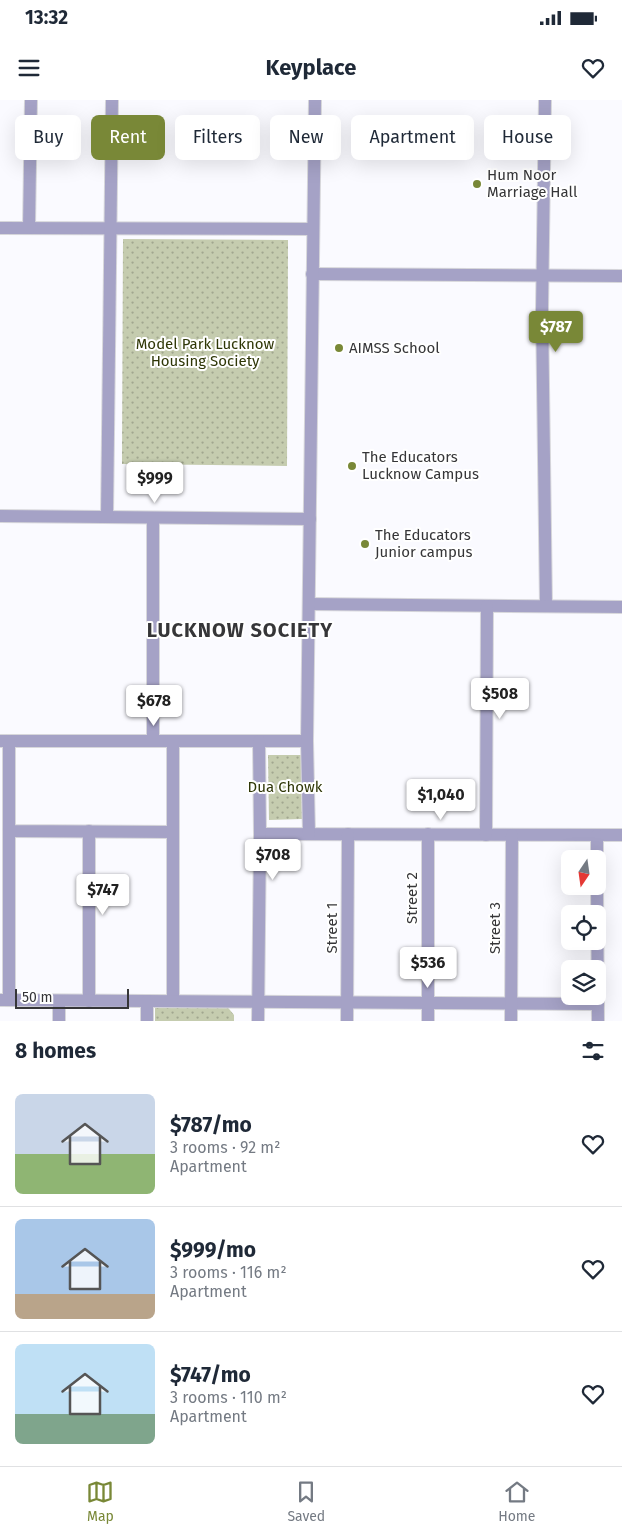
<!DOCTYPE html>
<meta charset="utf-8">
<style>
:root{--surface:#fff;--page:#f2f2f3;--text:#1f2937;--muted:#747a83;--line:#e0e1e3;--accent:#798837}
body{margin:0;font-family:"Fira Sans",sans-serif;background:var(--page);color:var(--text);height:100vh;display:flex;flex-direction:column;font-size:19px;white-space:nowrap}
*{box-sizing:border-box;margin:0}
p{font-size:16px;color:var(--muted)}
.icon{flex:none;width:28px;height:28px;fill:none;stroke:currentColor;stroke-width:2;stroke-linecap:round;stroke-linejoin:round}
.map{position:relative;height:921px;overflow:hidden}
.side{display:flex;flex-direction:column;background:var(--surface);flex:1}
.side>*{flex:none}
.hud{position:absolute;left:15px;top:15px;width:592px;height:45px;display:flex;gap:10px}
.needle{width:32px;rotate:193deg}
.fabs{position:absolute;left:561px;top:750px;display:grid;gap:10px}
.fabs a{display:grid;place-items:center;width:45px;height:45px;border-radius:8px;background:var(--surface);box-shadow:0 5px 20px #0002;font-size:25px}
.scale{position:absolute;left:15px;bottom:12px;width:114px;box-sizing:border-box;padding-left:5px;border:2px solid #363638;border-top:0;font-size:14px;line-height:18px;white-space:nowrap;color:#363638;-webkit-text-stroke:4px #fff;paint-order:stroke}
.price{position:absolute;translate:-50% -42px;padding:0 11px;border-radius:5px;background:#fff;color:#222;font-size:16px;line-height:32px;filter:drop-shadow(0 1px 2px #0008)}
.price::after{content:'';position:absolute;left:50%;top:30px;width:15px;height:11px;margin-left:-8px;background:inherit;clip-path:polygon(0 0,100% 0,50% 100%)}
.price.current{background:var(--accent);color:#fff}
ul{padding:0;list-style:none}
li{display:flex;align-items:center;gap:15px;height:125px;padding:0 15px}
li+li{border-top:1px solid var(--line)}
li span{display:grid;place-items:center;flex:none;width:140px;height:100px;border-radius:8px;color:#555}
li>.icon{margin-inline-start:auto}
span .icon{width:60px;height:60px;fill:#fffc;stroke-width:1}
li b{font-size:21px}
h2{display:flex;justify-content:space-between;align-items:center;height:60px;padding:0 15px;font-size:21px}
.chip{padding:0 18px;border-radius:8px;background:var(--surface);box-shadow:0 5px 20px #0002;font-size:18px;line-height:45px}
.chip.current{background:var(--accent);color:#fff}
.status{display:flex;justify-content:space-between;align-items:center;height:35px;padding:0 25px;background:var(--surface);direction:ltr}
.status svg{height:14px;fill:currentColor}
header{display:flex;justify-content:space-between;align-items:center;height:65px;padding:0 15px;background:var(--surface);font-size:22px;font-weight:700}
.tab-bar{display:flex;justify-content:space-around;align-items:center;height:70px;border-top:1px solid var(--line);background:var(--surface);font-size:14px;color:var(--muted)}
.tab-bar a{display:grid;justify-items:center;gap:2px}
.tab-bar .current{color:var(--accent)}
.map>svg:first-child{display:block}
.green{fill:url(#green-dots)}
.lines{fill:none;stroke-linecap:round;stroke-linejoin:round}
.minor-casing{stroke:#d7d7db;stroke-width:14}
.minor{stroke:#a5a2c6;stroke-width:12}
.poi-dot{fill:#798837;stroke:#fff;stroke-width:2}
.labels{text-anchor:middle;stroke-width:4;stroke-linejoin:round;paint-order:stroke}
.poi-label{font-size:15px;fill:#363638;stroke:#fff;text-anchor:start}
.park-label{font-size:15px;fill:#2f3707;stroke:#fff}
.street-label{font-size:15px;fill:#363638;stroke:#fff}
.district-label{font-size:20px;font-weight:bold;letter-spacing:1px;fill:#363638;stroke:#fff}
</style>
<div class="status"><b>13:32</b><svg viewBox="0 0 49 12"><path d="M0 12V9h3v3zM5 12V6h3v6zM10 12V3h3v9zM15 12V0h3v12zM26 1h20v11H26zM47 4h2v5h-2z"/></svg></div>
<header><svg class="icon" aria-label="menu" viewBox="0 0 24 24"><path d="M4 6h16M4 12h16M4 18h16"/></svg>Keyplace<svg class="icon" aria-label="heart" viewBox="0 0 24 24"><path d="M12 20l-8-8c-3-5 5-10 8-4 3-6 11-1 8 4z"/></svg></header>
<div class="map">
<svg width="622" height="921" viewBox="0 0 622 921">
<defs>
<pattern id="green-dots" width="8" height="8" patternUnits="userSpaceOnUse" patternTransform="scale(1.25)"><rect width="8" height="8" fill="#c5ccaf"/><path d="M2 2h.1M6 6h.1" fill="none" stroke="#a1a68f" stroke-width="1.8" stroke-linecap="round"/></pattern>
</defs>
<rect width="100%" height="100%" fill="#fafaff"/>
<g class="green">
<polygon points="123,139 288,140 287,366 122,364"/>
<polygon points="268,655 301,655 302,719 269,720"/>
<polygon points="155,898 221,899 234,915 234,921 155,921"/>
</g>
<g class="lines">
<defs>
<g id="minor">
<polyline points="545,0 542,211 546,506"/>
<polyline points="0,128 313,129"/>
<polyline points="29,128 31,0"/>
<polyline points="312,174 622,176"/>
<polyline points="0,416 310,419"/>
<polyline points="107,417 112,0"/>
<polyline points="153,418 153,640"/>
<polyline points="309,504 622,507"/>
<polyline points="0,641 307,641"/>
<polyline points="9,641 9,731 173,732"/>
<polyline points="173,641 173,901"/>
<polyline points="89,731 89,901"/>
<polyline points="260,734 622,735"/>
<polyline points="309,734 307,641 315,0"/>
<polyline points="486,735 487,506"/>
<polyline points="597,735 597,759"/>
<polyline points="597,786 598,921"/>
<polyline points="0,900 598,904"/>
<polyline points="9,900 9,731"/>
<polyline points="59,921 59,901"/>
<polyline points="147,921 147,901"/>
<polyline points="258,921 260,734 259,641"/>
<polyline points="347,921 348,734"/>
<polyline points="428,921 428,734"/>
<polyline points="511,921 512,735"/>
</g>
</defs>
<use href="#minor" class="minor-casing"/>
<use href="#minor" class="minor"/>
</g>
<g class="poi-dot">
<circle cx="477" cy="84" r="5"/>
<circle cx="339" cy="248" r="5"/>
<circle cx="352" cy="366" r="5"/>
<circle cx="365" cy="444" r="5"/>
</g>
<g class="labels">
<g class="poi-label">
<text x="487" y="80">Hum Noor<tspan x="487" dy="17">Marriage Hall</tspan></text>
<text x="349" y="253">AIMSS School</text>
<text x="362" y="362">The Educators<tspan x="362" dy="17">Lucknow Campus</tspan></text>
<text x="375" y="440">The Educators<tspan x="375" dy="17">Junior campus</tspan></text>
</g>
<g class="park-label">
<text x="205" y="249">Model Park Lucknow<tspan x="205" dy="17">Housing Society</tspan></text>
<text x="285" y="692">Dua Chowk</text>
</g>
<g class="street-label">
<text transform="translate(412 798) rotate(-90)" y="5">Street 2</text>
<text transform="translate(332 828) rotate(-90)" y="5">Street 1</text>
<text transform="translate(495 828) rotate(-90)" y="5">Street 3</text>
</g>
<g class="district-label">
<text x="240" y="537">LUCKNOW SOCIETY</text>
</g>
</g>
</svg>
<div class="fabs">
<a><svg class="needle" viewBox="-14 -14 28 28"><path d="M0-13l5 13h-10z" fill="#e53935"/><path d="M0 13l5-13h-10z" fill="#747a83"/></svg></a>
<a><svg class="icon" aria-label="locate" viewBox="0 0 24 24"><circle cx="12" cy="12" r="6"/><path d="M12 2v4M12 18v4M2 12h4M18 12h4"/></svg></a>
<a><svg class="icon" aria-label="layers" viewBox="0 0 24 24"><path d="M12 4l9 5-9 5-9-5zM3 14l9 5 9-5"/></svg></a>
</div>
<div class="scale">50 m</div>
<b class="price current" style="left:556px;top:253px">$787</b>
<b class="price" style="left:155px;top:404px">$999</b>
<b class="price" style="left:500px;top:620px">$508</b>
<b class="price" style="left:154px;top:627px">$678</b>
<b class="price" style="left:441px;top:721px">$1,040</b>
<b class="price" style="left:273px;top:781px">$708</b>
<b class="price" style="left:103px;top:816px">$747</b>
<b class="price" style="left:428px;top:889px">$536</b>
<div class="hud">
<a class="chip">Buy</a>
<a class="chip current">Rent</a>
<a class="chip">Filters</a>
<a class="chip">New</a>
<a class="chip">Apartment</a>
<a class="chip">House</a>
</div>
</div>
<section class="side">
<h2>8 homes<svg class="icon" aria-label="filters" viewBox="0 0 24 24"><path d="M4 7h16M4 17h16"/><circle cx="9" cy="7" r="2"/><circle cx="15" cy="17" r="2"/></svg></h2>
<ul>
<li><span style="background:linear-gradient(#c9d6e8 60%,#8fb573 0)"><svg class="icon" aria-label="home" viewBox="0 0 24 24"><path d="M3 11l9-7 9 7M6 9v11h12V9"/></svg></span><div><b>$787/mo</b><p>3 rooms · 92 m²</p><p>Apartment</p></div><svg class="icon" aria-label="heart" viewBox="0 0 24 24"><path d="M12 20l-8-8c-3-5 5-10 8-4 3-6 11-1 8 4z"/></svg></li>
<li><span style="background:linear-gradient(#a9c7e8 75%,#b9a48a 0)"><svg class="icon" aria-label="home" viewBox="0 0 24 24"><path d="M3 11l9-7 9 7M6 9v11h12V9"/></svg></span><div><b>$999/mo</b><p>3 rooms · 116 m²</p><p>Apartment</p></div><svg class="icon" aria-label="heart" viewBox="0 0 24 24"><path d="M12 20l-8-8c-3-5 5-10 8-4 3-6 11-1 8 4z"/></svg></li>
<li><span style="background:linear-gradient(#bfe0f5 70%,#7fa58c 0)"><svg class="icon" aria-label="home" viewBox="0 0 24 24"><path d="M3 11l9-7 9 7M6 9v11h12V9"/></svg></span><div><b>$747/mo</b><p>3 rooms · 110 m²</p><p>Apartment</p></div><svg class="icon" aria-label="heart" viewBox="0 0 24 24"><path d="M12 20l-8-8c-3-5 5-10 8-4 3-6 11-1 8 4z"/></svg></li>
</ul>
</section>
<nav class="tab-bar">
<a class="current"><svg class="icon" aria-label="map" viewBox="0 0 24 24"><path d="M3 6l6-2 6 2 6-2v14l-6 2-6-2-6 2zM9 4v14M15 6v14"/></svg>Map</a>
<a><svg class="icon" aria-label="saved" viewBox="0 0 24 24"><path d="M7 4h10v16l-5-4-5 4z"/></svg>Saved</a>
<a><svg class="icon" aria-label="home" viewBox="0 0 24 24"><path d="M3 11l9-7 9 7M6 9v11h12V9"/></svg>Home</a>
</nav>
